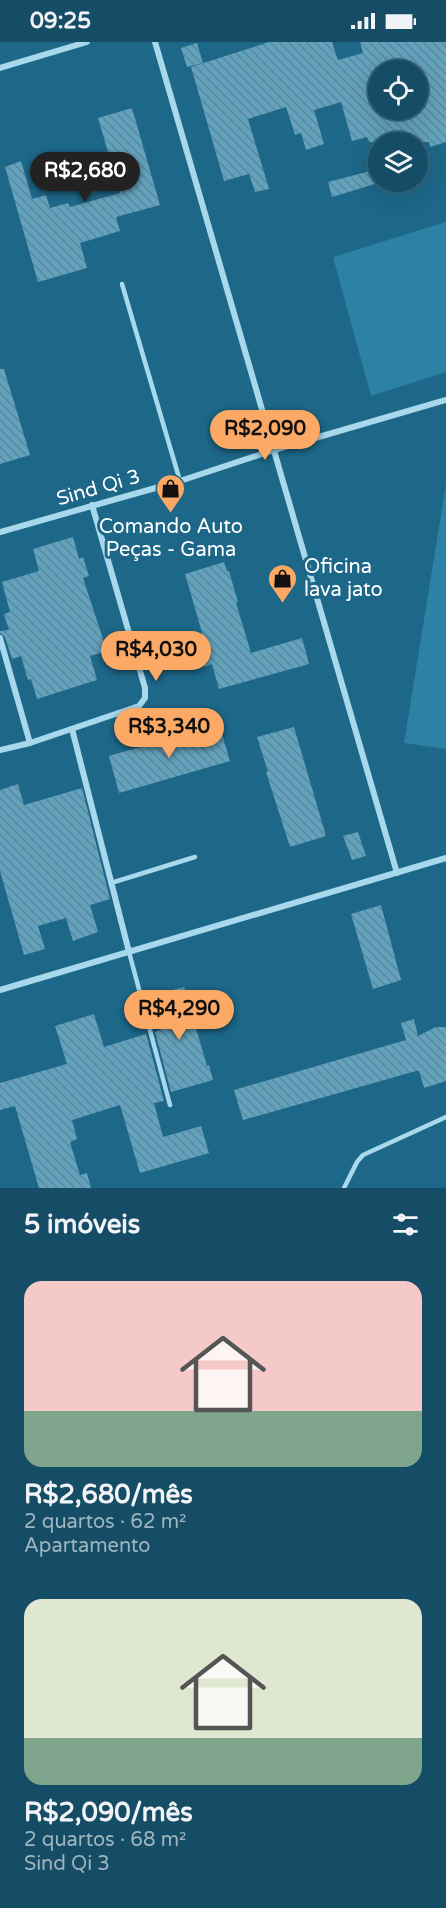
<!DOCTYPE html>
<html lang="pt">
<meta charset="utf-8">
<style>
:root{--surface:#164d66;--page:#1f546c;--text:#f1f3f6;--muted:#9eb4bf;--line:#35647a;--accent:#fba965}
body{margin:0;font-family:"Varela Round",sans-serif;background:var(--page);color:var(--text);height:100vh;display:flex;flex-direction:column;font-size:22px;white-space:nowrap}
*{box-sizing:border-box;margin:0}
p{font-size:20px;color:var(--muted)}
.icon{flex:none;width:33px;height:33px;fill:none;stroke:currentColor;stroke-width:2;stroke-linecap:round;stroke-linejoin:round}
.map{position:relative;height:1146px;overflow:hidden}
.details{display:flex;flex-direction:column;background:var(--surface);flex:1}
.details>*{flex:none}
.controls{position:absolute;left:368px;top:18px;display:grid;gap:12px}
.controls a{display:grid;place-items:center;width:60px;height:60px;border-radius:50%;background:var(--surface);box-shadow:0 6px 24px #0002,0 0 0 2px var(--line);font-size:30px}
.price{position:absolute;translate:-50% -51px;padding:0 14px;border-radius:21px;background:var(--accent);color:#111;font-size:20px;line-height:39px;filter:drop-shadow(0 2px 3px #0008)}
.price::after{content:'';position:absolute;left:50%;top:36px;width:18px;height:14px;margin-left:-9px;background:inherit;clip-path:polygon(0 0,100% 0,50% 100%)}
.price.on{background:#222;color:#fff}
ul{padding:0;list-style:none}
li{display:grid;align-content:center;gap:12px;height:318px;padding:0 24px}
li span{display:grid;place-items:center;height:186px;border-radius:18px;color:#555}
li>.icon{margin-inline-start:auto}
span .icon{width:108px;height:108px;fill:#fffc;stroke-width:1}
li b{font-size:26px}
h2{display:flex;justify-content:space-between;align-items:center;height:72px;padding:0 24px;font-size:26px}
.status{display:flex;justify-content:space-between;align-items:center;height:42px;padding:0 30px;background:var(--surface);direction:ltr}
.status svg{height:16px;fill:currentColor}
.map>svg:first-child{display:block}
.pitch{fill:#2d81a4}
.building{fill:url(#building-back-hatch);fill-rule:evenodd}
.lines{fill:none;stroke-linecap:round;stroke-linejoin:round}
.lane{stroke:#a7d8ec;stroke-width:4.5}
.street{stroke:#a7d8ec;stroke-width:6}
.labels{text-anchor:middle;stroke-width:6;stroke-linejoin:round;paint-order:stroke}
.street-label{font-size:20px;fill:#fff;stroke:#1d6788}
.poi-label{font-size:20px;fill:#fff;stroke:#1d6788}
</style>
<div class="status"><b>09:25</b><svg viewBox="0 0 49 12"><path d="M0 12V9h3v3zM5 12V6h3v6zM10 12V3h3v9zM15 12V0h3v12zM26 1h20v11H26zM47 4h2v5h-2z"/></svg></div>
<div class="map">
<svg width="446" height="1146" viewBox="0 0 446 1146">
<defs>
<pattern id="building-back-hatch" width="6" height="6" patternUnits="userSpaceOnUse" patternTransform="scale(1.5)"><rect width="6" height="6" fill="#63a2bd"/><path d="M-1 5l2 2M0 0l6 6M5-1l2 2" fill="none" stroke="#5c889b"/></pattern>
</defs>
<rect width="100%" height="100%" fill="#1d6788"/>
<g class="pitch">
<polygon points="446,180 446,330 371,354 333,215"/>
<polygon points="446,442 446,707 404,701"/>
</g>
<g class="building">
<path d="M 269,0 L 332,0 L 338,18 L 363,11 L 360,0 L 446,0 L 446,100 L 430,105 L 429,100 L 369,100 L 367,95 L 352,99 L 341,60 L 314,68 L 324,102 L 306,108 L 301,91 L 295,93 L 286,65 L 248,77 L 269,147 L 255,150 L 249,132 L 224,139 L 191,25 ZM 378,28 L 417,28 L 417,68 L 378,68 Z"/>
<polygon points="197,1 203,21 187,25 181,6"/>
<polygon points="132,66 160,163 116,175 120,189 80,201 87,226 38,240 5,125 21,119 32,157 46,153 50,166 68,161 70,165 120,151 98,76"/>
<polygon points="378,127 378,141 332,155 328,140"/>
<polygon points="0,327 4,327 30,413 0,422"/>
<polygon points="73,495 79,517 83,515 89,534 83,536 107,609 90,614 97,638 37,657 31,637 28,638 21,614 12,617 5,595 0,591 0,589 9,588 4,572 10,570 2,540 39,529 33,507"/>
<polygon points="224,520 227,529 229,529 238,560 236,561 251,611 302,596 309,622 219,647 212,622 205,625 196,596 203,594 185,532"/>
<polygon points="219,682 230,719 119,751 109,714"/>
<polygon points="294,685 326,794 290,805 266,730 268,730 257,695"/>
<polygon points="18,742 24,763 82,746 110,857 90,863 98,890 73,899 66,876 38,884 45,907 24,913 0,829 0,748"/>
<polygon points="358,790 366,814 352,818 343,794"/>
<polygon points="381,863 401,938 373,947 351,872"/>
<polygon points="184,945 207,1024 209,1023 213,1038 171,1050 155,990 160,988 150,954"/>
<polygon points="94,972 104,1005 146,992 164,1059 154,1061 163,1095 201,1084 209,1111 140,1131 120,1063 72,1078 77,1097 70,1100 80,1133 87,1131 91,1146 39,1146 15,1064 0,1068 0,1041 67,1022 55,984"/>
<polygon points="414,977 418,994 436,985 446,985 446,1039 424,1046 419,1029 416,1029 243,1078 234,1048 406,998 401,981"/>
</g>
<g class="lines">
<g class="lane">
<polyline points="122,242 180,439"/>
<polyline points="111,841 195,815"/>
<polyline points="129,910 170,1063"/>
<polyline points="344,1146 357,1120 363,1113 446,1075"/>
</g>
<g class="street">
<polyline points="155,0 397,831"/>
<polyline points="0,26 87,0"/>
<polyline points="0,490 180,439 274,408 446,358"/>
<polyline points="0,596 30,701"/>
<polyline points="72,687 129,910"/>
<polyline points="0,708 30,701 139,664 145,656 145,646 92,463"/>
<polyline points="0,948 446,816"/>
</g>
</g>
<defs>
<symbol id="shop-pin" viewBox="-11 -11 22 30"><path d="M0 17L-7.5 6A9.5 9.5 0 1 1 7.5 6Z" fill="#fba965" stroke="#1d6788"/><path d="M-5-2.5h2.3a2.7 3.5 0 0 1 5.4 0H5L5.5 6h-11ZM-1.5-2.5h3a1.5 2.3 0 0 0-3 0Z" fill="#111"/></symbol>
</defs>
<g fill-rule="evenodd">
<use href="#shop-pin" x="154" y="430" width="33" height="45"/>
<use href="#shop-pin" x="266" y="520" width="33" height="45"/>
</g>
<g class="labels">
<g class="street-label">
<text transform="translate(98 445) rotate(-16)" y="7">Sind Qi 3</text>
</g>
<g class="poi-label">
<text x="171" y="491">Comando Auto<tspan x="171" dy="23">Peças - Gama</tspan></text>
<text x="304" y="531" text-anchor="start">Oficina<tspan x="304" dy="23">lava jato</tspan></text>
</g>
</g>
</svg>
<div class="controls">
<a><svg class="icon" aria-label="locate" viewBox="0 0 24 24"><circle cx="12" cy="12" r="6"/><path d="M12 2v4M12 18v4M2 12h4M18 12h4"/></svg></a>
<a><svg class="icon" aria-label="layers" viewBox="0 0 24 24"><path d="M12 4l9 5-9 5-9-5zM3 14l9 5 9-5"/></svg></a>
</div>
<b class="price on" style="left:85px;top:161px">R$2,680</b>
<b class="price" style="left:265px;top:419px">R$2,090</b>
<b class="price" style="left:156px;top:640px">R$4,030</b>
<b class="price" style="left:169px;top:717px">R$3,340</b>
<b class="price" style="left:179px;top:999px">R$4,290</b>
</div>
<section class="details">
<h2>5 imóveis<svg class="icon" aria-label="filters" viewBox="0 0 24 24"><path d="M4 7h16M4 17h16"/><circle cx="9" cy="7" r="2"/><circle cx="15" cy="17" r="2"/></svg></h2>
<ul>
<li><span style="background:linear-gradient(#f6c9c9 70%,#7fa58c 0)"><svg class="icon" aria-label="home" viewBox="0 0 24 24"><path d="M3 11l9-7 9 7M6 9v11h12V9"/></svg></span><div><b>R$2,680/mês</b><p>2 quartos · 62 m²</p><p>Apartamento</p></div></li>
<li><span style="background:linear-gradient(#dfe7d0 75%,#7fa58c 0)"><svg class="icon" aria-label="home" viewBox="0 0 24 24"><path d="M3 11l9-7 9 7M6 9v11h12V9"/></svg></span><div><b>R$2,090/mês</b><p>2 quartos · 68 m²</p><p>Sind Qi 3</p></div></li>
</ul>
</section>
